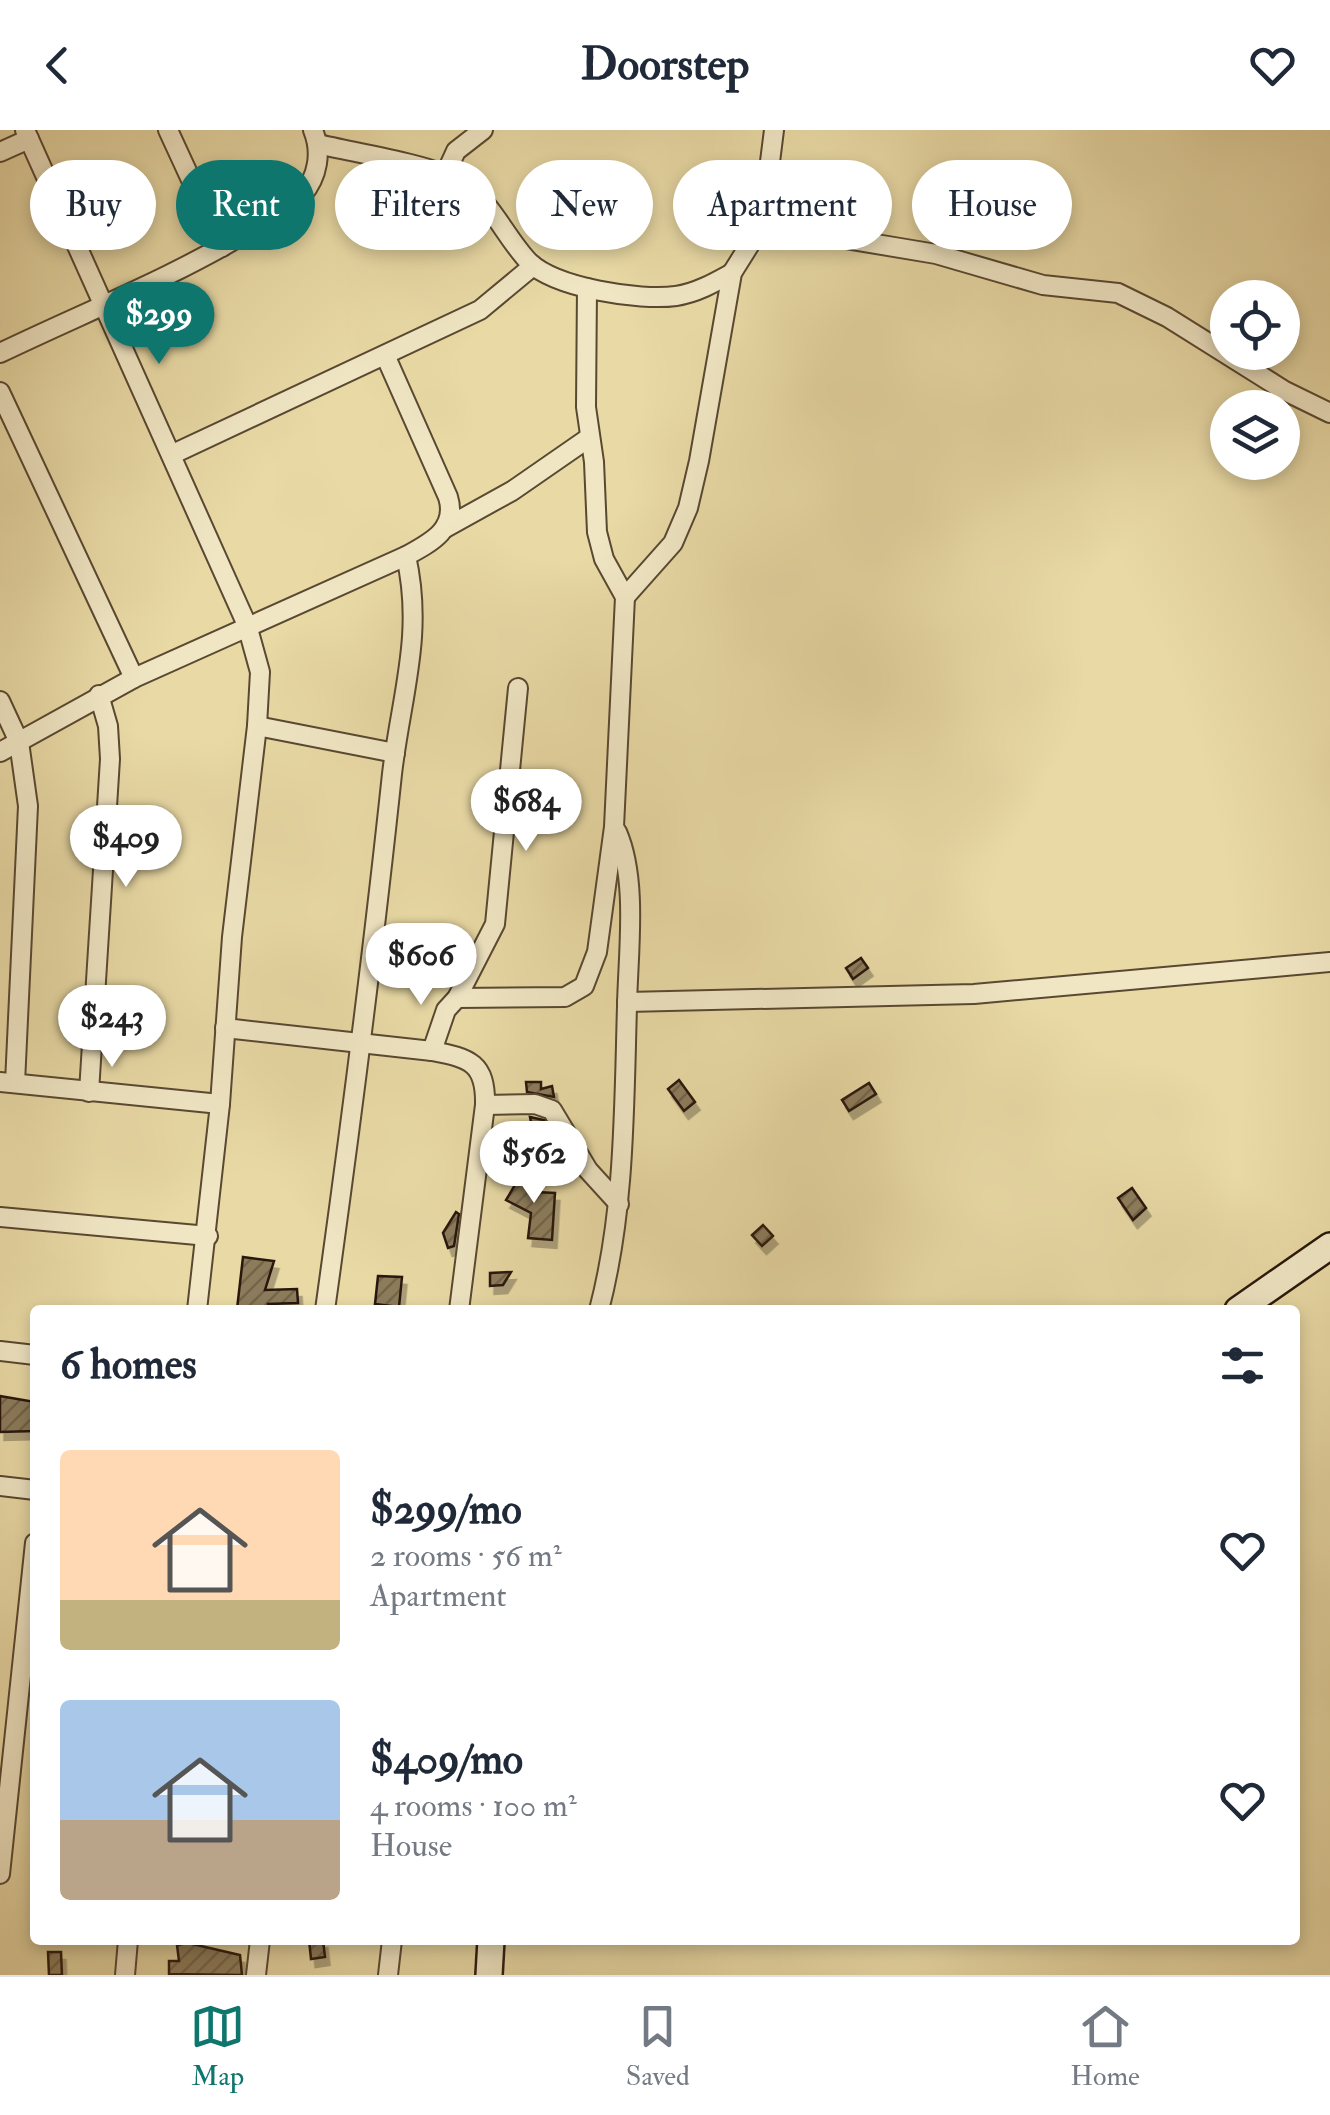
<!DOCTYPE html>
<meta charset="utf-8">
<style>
:root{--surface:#fff;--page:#f6f6f7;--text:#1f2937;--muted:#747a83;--line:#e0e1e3;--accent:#0f766e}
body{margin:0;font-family:"IM FELL Double Pica",serif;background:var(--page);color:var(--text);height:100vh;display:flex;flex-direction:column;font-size:38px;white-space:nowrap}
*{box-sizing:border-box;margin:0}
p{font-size:32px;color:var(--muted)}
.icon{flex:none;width:55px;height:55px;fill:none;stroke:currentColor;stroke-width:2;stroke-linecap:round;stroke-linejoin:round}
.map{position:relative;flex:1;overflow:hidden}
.drawer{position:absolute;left:30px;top:1175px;width:1270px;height:640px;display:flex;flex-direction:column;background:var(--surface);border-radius:10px;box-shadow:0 5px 15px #0003}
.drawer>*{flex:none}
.banner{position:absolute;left:30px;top:30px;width:1270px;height:90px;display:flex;gap:20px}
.buttons{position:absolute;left:1210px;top:150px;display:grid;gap:20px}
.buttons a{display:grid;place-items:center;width:90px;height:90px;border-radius:50%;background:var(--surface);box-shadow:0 5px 15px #0003;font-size:50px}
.price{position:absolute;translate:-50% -85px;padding:0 22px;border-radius:35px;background:#fff;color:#222;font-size:32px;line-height:65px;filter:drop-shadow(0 2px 5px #0008)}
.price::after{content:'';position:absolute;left:50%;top:60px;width:30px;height:22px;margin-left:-15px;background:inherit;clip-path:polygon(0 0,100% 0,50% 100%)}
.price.selected{background:var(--accent);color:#fff}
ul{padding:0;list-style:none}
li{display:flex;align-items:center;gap:30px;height:250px;padding:0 30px}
li span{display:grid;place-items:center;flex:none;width:280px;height:200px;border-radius:10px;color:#555}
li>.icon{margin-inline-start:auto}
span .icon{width:120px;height:120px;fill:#fffc;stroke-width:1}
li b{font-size:42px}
h2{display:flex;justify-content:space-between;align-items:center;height:120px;padding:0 30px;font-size:42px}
.tag{padding:0 35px;border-radius:45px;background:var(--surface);box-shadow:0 5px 15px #0003;font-size:35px;line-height:90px}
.tag.selected{background:var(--accent);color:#fff}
header{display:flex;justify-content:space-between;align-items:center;height:130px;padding:0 30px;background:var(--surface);font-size:45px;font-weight:800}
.dock{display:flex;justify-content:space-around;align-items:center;height:140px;border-top:2px solid var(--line);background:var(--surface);font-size:28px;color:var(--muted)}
.dock a{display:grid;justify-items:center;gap:5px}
.dock .selected{color:var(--accent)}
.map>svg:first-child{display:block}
.building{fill:url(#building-hatch);stroke:#29180c;stroke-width:2.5;filter:url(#shadow)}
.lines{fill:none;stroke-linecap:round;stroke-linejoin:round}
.minor-casing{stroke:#594832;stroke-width:22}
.secondary-casing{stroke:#29180c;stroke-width:30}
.minor{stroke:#f0e6c4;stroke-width:18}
.secondary{stroke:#f0e6c4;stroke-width:25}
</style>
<header><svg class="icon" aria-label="back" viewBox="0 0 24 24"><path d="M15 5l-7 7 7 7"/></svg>Doorstep<svg class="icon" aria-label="heart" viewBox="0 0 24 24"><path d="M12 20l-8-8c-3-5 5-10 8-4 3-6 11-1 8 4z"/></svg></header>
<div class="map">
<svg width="1330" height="1845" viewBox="0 0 1330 1845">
<defs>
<pattern id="building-hatch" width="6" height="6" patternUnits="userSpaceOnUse" patternTransform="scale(2.5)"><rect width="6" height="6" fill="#8c7c5c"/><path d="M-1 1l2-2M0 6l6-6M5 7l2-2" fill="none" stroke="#72654a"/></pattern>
<filter id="shadow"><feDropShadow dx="4.5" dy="8" stdDeviation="0" flood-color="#0004"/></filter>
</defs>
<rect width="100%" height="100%" fill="#e8d9a5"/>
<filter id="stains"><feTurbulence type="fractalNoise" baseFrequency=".002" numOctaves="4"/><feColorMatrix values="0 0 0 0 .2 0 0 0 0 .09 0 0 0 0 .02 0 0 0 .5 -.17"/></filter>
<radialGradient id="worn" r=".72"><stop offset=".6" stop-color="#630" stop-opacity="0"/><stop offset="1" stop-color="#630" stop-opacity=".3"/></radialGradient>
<g class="building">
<polygon points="861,828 868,838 853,849 846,838"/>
<polygon points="679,950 695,972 684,981 668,959"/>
<polygon points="526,952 541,952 541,959 552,956 554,967 527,962"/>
<polygon points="869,953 876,964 849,981 842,970"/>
<polygon points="530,987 544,990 560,1017 507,1018 507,1004 533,1002"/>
<polygon points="528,1039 536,1062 555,1063 552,1110 528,1108 531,1083 506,1070 518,1050 515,1044"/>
<polygon points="1132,1058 1146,1078 1133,1090 1118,1068"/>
<polygon points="456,1082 459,1084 454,1116 448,1118 443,1103"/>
<polygon points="763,1095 773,1106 762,1116 752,1105"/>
<polygon points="243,1127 274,1131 265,1160 297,1159 298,1173 268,1174 268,1179 237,1179"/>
<polygon points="511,1142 503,1155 490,1156 490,1143"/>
<polygon points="378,1146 402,1147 399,1177 375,1174"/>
<polygon points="0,1266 35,1272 35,1301 0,1302"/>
<polygon points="309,1810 323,1810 325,1827 311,1829"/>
<polygon points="188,1813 240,1825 242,1845 169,1844 169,1831 179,1831 177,1815"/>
<polygon points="48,1822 61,1822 62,1845 49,1845"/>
</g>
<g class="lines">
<defs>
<g id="minor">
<polyline points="25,0 247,495 260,542 257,596 232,807 220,974 197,1180"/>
<polyline points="168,0 222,117"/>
<path d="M 318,14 C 355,23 429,34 459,51 C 491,69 504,106 529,132 C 556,158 639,171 676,166 C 696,163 714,153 732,143"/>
<polyline points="0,22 29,9"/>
<polyline points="445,45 456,21 483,0"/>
<polyline points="762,95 936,124 1043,155 1118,163 1167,187 1285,261 1330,283"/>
<path d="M 0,223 C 83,183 172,148 251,100 C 267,89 289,80 302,65 C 318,47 322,22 313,0"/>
<polyline points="0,262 134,548"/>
<polyline points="173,324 480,180 533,136"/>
<polyline points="445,398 512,361 590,307"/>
<polyline points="625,467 673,413 688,378 699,331 732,143 762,95 774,0"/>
<polyline points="0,571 19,612 28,676 15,953"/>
<polyline points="257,596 395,623"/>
<path d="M 0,622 L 134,548 L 406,426 C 430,413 458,399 448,367 L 385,225"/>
<polyline points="457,868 565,867 584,856 597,822 614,697 625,467 604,429 597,402 594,332 586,277 587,158"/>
<polyline points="627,872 974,864 1330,832"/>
<path d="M 225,898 L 432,921 C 470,928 486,933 485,975 L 459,1180"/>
<polyline points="432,921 446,880 457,868 495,794 518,558"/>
<polyline points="0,952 220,974"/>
<polyline points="89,962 110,629 108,596 99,565"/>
<polyline points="485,975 535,974 552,980 588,1040 619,1074"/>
<polyline points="0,1087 208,1106"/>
<path d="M 325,1180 C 350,1001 373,823 392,644 C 401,566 424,505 406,426"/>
<path d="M 599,1180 C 625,1081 624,978 627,876 C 628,823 638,750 617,702"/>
<polyline points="0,1221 35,1225"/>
<polyline points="0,1356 35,1360"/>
<polyline points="0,1744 35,1413"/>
<polyline points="125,1845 128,1810"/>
<polyline points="256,1845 260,1810"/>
<polyline points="388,1845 392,1810"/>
</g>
<g id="secondary">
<polyline points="1238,1180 1330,1116"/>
<polyline points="489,1845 491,1810"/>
</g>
</defs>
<use href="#minor" class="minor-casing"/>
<use href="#secondary" class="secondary-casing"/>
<use href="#minor" class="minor"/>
<use href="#secondary" class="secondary"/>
</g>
<rect width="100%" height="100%" filter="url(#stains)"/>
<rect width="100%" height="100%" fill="url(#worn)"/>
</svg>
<div class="buttons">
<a><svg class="icon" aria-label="locate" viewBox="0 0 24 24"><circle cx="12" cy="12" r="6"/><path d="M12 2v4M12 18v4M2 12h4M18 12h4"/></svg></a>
<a><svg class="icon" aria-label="layers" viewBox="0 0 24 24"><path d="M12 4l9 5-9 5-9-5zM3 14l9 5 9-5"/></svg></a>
</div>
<b class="price selected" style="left:159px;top:237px">$299</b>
<b class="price" style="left:526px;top:724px">$684</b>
<b class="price" style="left:126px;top:760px">$409</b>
<b class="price" style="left:421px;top:878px">$606</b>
<b class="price" style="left:112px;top:940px">$243</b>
<b class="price" style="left:534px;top:1076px">$562</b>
<div class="banner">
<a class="tag">Buy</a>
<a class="tag selected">Rent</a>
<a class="tag">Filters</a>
<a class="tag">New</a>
<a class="tag">Apartment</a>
<a class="tag">House</a>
</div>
<section class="drawer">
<h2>6 homes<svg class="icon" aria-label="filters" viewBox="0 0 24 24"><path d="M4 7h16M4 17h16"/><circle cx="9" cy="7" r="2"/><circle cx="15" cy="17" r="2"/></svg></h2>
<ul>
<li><span style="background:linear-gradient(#ffd9b3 75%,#c2b280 0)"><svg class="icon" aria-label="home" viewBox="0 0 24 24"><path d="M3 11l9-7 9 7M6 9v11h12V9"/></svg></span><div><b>$299/mo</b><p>2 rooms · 56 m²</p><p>Apartment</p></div><svg class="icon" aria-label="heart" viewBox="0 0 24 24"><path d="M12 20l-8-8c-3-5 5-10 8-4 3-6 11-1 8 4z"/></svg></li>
<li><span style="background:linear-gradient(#a9c7e8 60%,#b9a48a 0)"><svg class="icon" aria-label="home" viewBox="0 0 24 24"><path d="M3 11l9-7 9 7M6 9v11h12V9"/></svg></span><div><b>$409/mo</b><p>4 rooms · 100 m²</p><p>House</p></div><svg class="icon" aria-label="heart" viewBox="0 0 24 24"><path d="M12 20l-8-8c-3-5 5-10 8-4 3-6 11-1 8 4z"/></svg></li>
</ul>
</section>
</div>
<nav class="dock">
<a class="selected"><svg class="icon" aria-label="map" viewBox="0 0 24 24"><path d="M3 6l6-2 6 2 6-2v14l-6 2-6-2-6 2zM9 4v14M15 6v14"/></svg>Map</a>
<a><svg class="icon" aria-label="saved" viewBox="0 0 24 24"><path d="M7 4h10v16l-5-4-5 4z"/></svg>Saved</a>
<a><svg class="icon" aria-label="home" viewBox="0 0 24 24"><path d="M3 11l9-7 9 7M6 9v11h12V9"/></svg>Home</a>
</nav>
